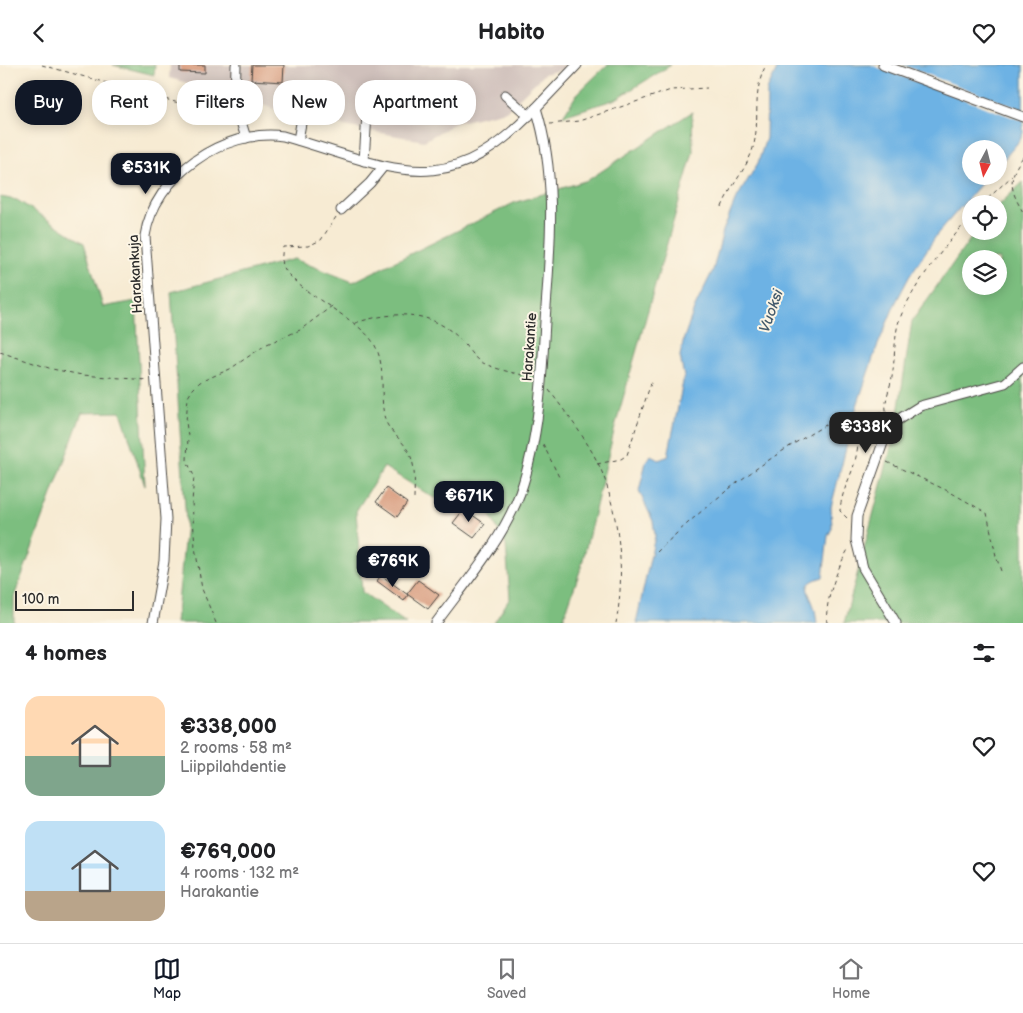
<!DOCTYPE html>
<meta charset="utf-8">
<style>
:root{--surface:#fff;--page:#f2f2f2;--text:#202124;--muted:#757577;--line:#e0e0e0;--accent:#111827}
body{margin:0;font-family:"Balsamiq Sans",sans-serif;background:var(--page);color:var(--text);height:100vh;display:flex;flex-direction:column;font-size:19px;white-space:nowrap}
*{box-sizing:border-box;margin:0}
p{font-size:16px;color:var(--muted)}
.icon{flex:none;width:28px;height:28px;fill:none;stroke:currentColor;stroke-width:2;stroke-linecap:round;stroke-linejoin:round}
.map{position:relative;height:558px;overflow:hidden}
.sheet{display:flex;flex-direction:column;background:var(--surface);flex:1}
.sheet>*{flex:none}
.guide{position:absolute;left:15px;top:15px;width:500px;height:45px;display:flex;gap:10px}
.needle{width:32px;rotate:187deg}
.buttons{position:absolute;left:962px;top:75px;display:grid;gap:10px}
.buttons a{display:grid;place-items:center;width:45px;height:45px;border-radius:50%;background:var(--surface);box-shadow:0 2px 12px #0003;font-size:25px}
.scale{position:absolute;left:15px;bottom:12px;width:119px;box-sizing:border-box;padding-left:5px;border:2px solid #2b2b2b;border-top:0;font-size:14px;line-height:18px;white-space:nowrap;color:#2b2b2b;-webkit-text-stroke:4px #fcf5e5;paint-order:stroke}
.price{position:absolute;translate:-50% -42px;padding:0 11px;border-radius:10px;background:var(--accent);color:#fff;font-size:16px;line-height:32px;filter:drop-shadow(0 1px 2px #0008)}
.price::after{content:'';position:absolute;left:50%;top:30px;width:15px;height:11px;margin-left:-8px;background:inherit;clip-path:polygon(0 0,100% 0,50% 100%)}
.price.current{background:#222;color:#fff}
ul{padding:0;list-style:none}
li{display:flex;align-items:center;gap:15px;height:125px;padding:0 25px}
li span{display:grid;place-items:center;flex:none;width:140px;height:100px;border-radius:15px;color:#555}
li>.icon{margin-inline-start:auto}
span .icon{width:60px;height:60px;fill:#fffc;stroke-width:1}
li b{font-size:21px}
h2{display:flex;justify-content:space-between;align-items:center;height:60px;padding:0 25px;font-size:21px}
.chip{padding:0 18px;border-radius:20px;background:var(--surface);box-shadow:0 2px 12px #0003;font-size:18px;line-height:45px}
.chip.current{background:var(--accent);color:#fff}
header{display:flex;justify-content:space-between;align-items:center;height:65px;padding:0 25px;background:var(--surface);font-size:22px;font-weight:700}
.tabs{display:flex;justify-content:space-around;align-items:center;height:70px;border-top:1px solid var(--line);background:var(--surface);font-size:14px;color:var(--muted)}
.tabs a{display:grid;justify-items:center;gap:2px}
.tabs .current{color:var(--accent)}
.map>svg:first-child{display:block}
.industrial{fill:#cfc0bb}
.forest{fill:#7cbe7f;stroke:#547455;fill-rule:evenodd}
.water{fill:#6db2e4;stroke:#4c6e88}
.pier{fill:#f7ebd3}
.building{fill:#d59476}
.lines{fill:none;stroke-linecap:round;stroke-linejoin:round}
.minor-casing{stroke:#4a4844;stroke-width:11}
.path{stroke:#4a4844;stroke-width:1;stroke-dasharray:4 4;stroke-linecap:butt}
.minor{stroke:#fff;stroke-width:9}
.labels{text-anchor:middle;stroke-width:4;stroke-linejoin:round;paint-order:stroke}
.street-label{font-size:14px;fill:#2b2b2b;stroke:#fcf5e5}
.water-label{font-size:15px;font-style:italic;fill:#425a6c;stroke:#fcf5e5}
</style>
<header><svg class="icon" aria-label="back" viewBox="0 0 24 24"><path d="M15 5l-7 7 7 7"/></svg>Habito<svg class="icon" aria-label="heart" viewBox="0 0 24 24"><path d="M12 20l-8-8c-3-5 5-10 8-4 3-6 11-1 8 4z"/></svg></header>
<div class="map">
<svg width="1023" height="558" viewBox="0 0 1023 558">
<rect width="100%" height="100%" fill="#fcf5e5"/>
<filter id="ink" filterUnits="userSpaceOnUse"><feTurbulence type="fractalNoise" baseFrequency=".02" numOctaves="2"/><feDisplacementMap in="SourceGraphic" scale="10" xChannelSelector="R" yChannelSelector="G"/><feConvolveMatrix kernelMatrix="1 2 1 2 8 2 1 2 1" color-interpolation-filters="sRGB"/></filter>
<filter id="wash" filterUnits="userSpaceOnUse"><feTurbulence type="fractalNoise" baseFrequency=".0096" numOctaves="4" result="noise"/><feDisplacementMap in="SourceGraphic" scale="20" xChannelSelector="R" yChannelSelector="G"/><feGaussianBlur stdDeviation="1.12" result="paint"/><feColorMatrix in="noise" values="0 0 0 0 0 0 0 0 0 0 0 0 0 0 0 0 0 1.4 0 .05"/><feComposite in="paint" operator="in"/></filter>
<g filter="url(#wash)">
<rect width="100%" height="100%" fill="#f7ebd3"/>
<polygon class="industrial" points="170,0 565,0 560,5 544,9 506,46 455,58 424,76 291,51 250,35 169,13"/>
<g class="forest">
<polygon points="113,0 155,0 154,10"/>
<polygon points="607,0 671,0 616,34 563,51 577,29"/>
<polygon points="692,47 693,87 616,358 581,503 562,558 494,558 510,533 506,480 478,427 434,433 384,402 356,446 362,527 406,558 176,558 186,458 171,227 294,194 353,217 514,138 588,115"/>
<path d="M 1023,117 L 1023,558 L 844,558 L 895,368 L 912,256 L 976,166 L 999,166 L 999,140 ZM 971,194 L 999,194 L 999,221 L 971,221 Z"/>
<polygon points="0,132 17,135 84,178 103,242 136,236 145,421 121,347 82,348 14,532 14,558 0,558"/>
</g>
<path class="water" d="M 779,0 L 1023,0 L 1023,68 L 1020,75 L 999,100 L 999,84 L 971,84 L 971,111 L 988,111 L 938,168 L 909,212 L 895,239 L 875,287 L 856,344 L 831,442 L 832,463 L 828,471 L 823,512 C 798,519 810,527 814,542 C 816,547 816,553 817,558 L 636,558 L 655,471 L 653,456 L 639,426 L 646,397 L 651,390 L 659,395 L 668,391 L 684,312 L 680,291 L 684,273 L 694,244 L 713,205 L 723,166 L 735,136 L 758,98 L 766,73 L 767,25 Z"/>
<polygon class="pier" points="871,0 902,0 1023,45 1023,56"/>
<g id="blocks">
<g class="building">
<polygon points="180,0 205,0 205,8 180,7"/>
<polygon points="252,0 284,0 283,17 251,15"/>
<polygon points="386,423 407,438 397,452 376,437"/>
<polygon points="464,444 485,459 474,473 453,458"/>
<polygon points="381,510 408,530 404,536 377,516"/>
<polygon points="418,515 439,530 428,544 407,529"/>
</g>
</g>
</g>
<g filter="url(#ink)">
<use href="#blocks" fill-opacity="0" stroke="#4a4844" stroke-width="1"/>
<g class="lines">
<defs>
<g id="minor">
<polyline points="236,0 235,37 246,73"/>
<polyline points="883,0 1023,52"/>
<polyline points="505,30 529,51"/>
<polyline points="298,75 305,36"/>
<polyline points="364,96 367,49"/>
<polyline points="341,145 370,118 383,102"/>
<path d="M 153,558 L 164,496 L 166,454 L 145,171 C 154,111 224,63 283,71 C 392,102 445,141 536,43"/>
<path d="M 436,558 C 466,517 502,476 520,428 C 539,374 542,313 545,256 C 550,184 558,113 536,43 L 577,0"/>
<polyline points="896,558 863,503 856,475 857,451 885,372 896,356 920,341 1005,318 1023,302"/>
</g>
</defs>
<use href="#minor" class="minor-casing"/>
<g class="path">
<polyline points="42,0 186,40 232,57"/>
<polyline points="550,59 579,56 671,25 707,23"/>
<path d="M 1023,92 C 1007,113 1010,125 1023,147"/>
<polyline points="982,139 1012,111"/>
<path d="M 722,142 C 730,121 747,104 753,83 C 761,54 751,29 766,0"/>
<path d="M 336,152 L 321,175 L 308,181 L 283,182 C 282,188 281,194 283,200 C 290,223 350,249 370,273 C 388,295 379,325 384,350 C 386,365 400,372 407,384 C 417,399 414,419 414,436"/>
<path d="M 355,258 C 393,246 430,244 460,274 C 467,281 472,292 481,297 C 497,305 514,308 532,312"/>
<polyline points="0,287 52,304 82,310 147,315"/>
<path d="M 549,325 C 569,352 594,383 605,415 C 620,461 625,511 616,558"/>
<path d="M 889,353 C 881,341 890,325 892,312 C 895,295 894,276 898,259 C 909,224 947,179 971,151"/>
<polyline points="543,379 559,412"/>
<polyline points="887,397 950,427 987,448 996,491 1001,506"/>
<polyline points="597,399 621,394 627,390 652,315"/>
<path d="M 847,453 L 840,446 C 841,428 849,416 854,400 C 859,383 858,362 870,348 L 885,347"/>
<path d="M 657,487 C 715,430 778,384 850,347"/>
<polyline points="216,558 202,524 195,482 192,437 194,411 187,396 188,371 186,357 188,332 193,324 200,317 230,304 267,279 300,265 332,241"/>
<path d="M 827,558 C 824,538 838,501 849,483"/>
</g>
<use href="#minor" class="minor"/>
</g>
</g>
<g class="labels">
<g class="street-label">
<text transform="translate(135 209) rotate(-93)" y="5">Harakankuja</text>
<text transform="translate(529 282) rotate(-86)" y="5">Harakantie</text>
</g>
<g class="water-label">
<text transform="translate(771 246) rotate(-70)" y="5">Vuoksi</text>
</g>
</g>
</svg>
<div class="buttons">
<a><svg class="needle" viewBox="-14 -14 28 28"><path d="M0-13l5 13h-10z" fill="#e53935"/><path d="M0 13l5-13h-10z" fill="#757577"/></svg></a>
<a><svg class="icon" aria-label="locate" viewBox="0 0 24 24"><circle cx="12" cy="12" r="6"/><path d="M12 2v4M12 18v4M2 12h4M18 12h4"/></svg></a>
<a><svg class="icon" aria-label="layers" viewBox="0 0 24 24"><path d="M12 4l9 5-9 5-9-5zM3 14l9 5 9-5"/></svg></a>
</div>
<div class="scale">100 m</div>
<b class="price" style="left:146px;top:130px">€531K</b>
<b class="price current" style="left:866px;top:389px">€338K</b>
<b class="price" style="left:469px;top:458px">€671K</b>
<b class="price" style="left:393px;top:523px">€769K</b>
<div class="guide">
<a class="chip current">Buy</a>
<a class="chip">Rent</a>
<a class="chip">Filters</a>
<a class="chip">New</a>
<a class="chip">Apartment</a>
</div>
</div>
<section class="sheet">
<h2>4 homes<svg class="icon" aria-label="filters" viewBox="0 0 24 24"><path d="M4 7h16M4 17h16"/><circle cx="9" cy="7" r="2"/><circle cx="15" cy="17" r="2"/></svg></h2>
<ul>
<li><span style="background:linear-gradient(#ffd9b3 60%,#7fa58c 0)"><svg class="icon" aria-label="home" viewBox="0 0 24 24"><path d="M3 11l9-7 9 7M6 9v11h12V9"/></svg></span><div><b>€338,000</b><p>2 rooms · 58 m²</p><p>Liippilahdentie</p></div><svg class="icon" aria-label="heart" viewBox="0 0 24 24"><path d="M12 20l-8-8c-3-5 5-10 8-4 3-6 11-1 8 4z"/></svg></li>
<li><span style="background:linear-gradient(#bfe0f5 70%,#b9a48a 0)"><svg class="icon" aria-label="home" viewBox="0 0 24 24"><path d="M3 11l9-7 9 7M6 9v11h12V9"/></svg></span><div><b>€769,000</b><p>4 rooms · 132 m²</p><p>Harakantie</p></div><svg class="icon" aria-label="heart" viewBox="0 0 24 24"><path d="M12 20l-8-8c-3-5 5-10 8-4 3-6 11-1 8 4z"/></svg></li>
</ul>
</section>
<nav class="tabs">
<a class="current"><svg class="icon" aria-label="map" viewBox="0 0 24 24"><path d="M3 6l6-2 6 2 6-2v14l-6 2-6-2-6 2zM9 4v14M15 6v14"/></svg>Map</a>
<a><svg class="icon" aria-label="saved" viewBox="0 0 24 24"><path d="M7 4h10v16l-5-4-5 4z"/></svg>Saved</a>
<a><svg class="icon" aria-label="home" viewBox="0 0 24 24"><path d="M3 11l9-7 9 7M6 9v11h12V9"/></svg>Home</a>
</nav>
